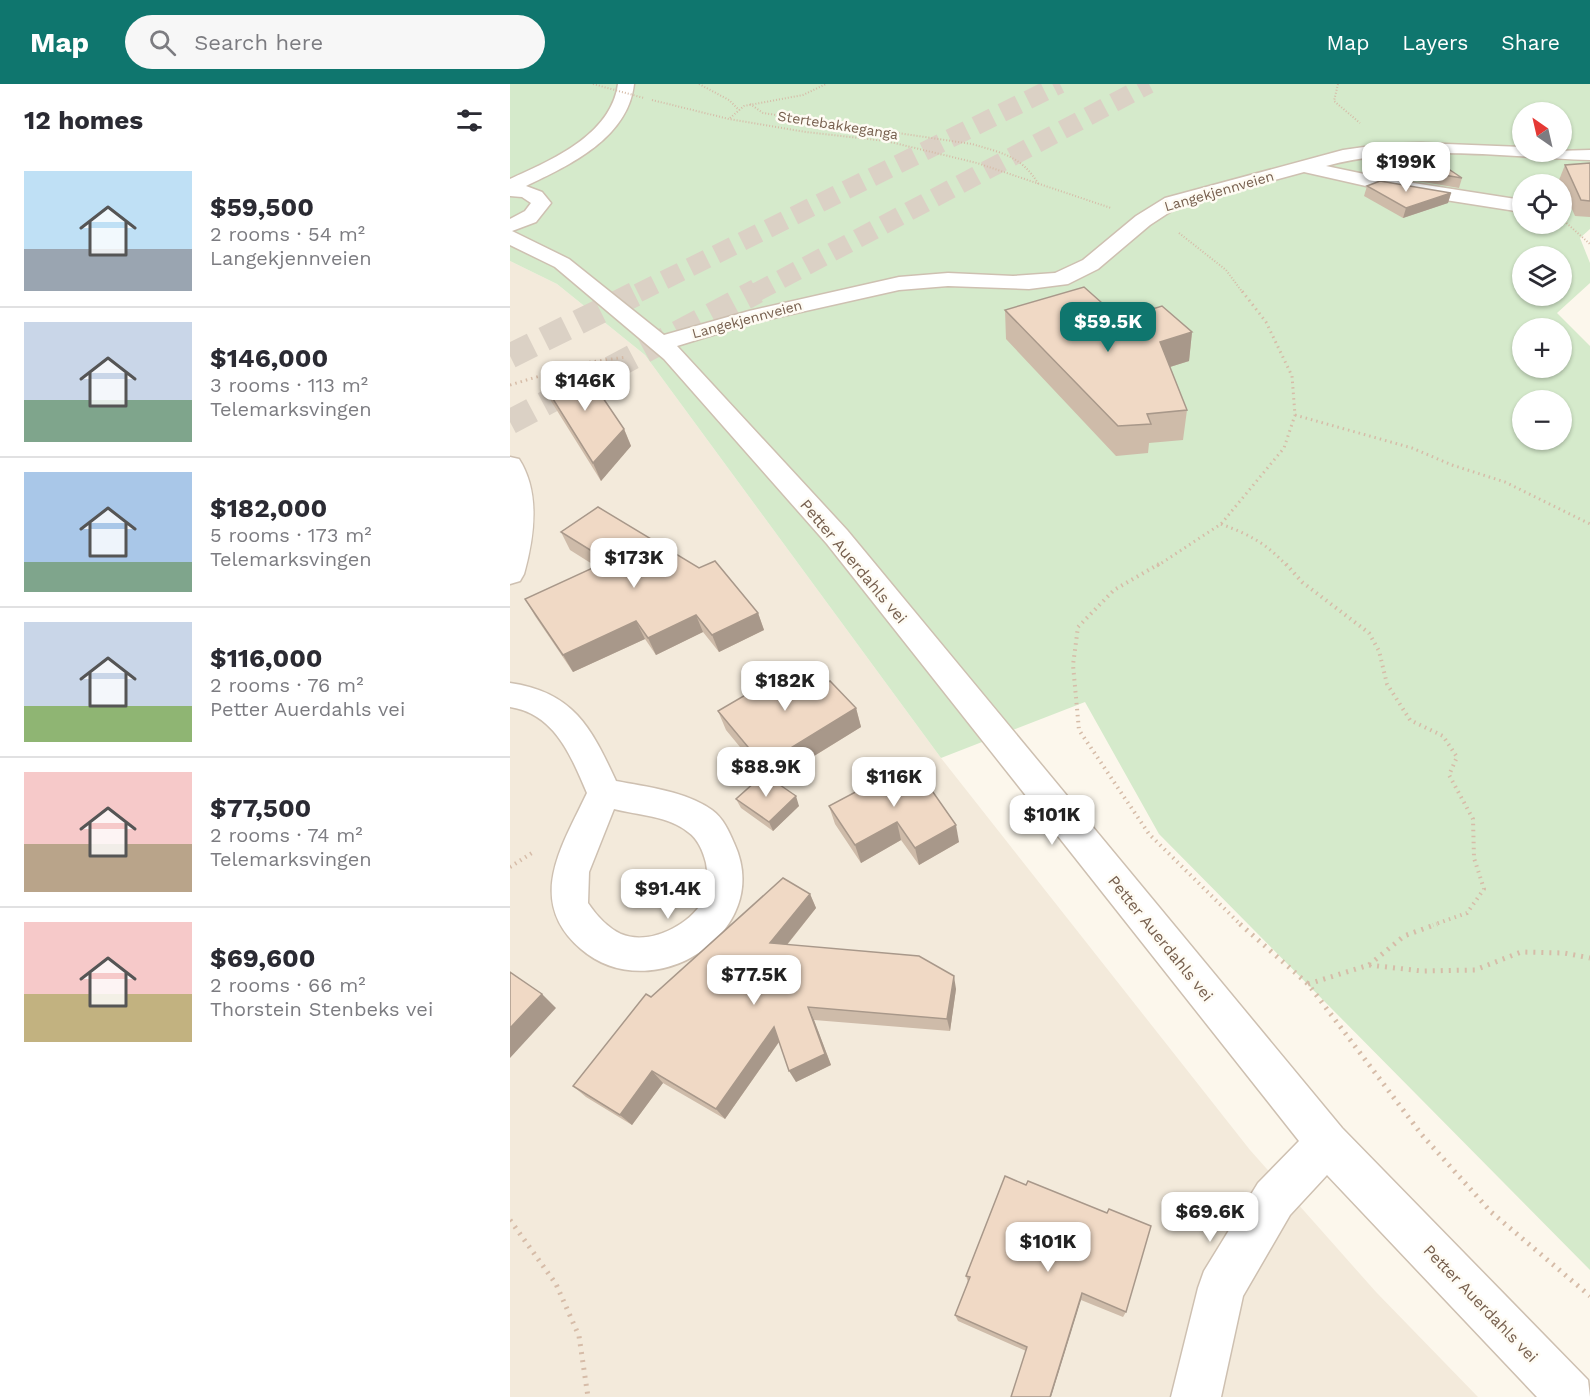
<!DOCTYPE html>
<meta charset="utf-8">
<style>
:root{--surface:#fff;--page:#f7f7f7;--text:#2b2b33;--muted:#7c7c81;--line:#e1e1e2;--accent:#0f766e}
body{margin:0;font-family:"Work Sans",sans-serif;background:var(--page);color:var(--text);height:100vh;display:flex;flex-direction:column;font-size:22px;white-space:nowrap}
*{box-sizing:border-box;margin:0}
p{font-size:20px;color:var(--muted)}
.icon{flex:none;width:33px;height:33px;fill:none;stroke:currentColor;stroke-width:2;stroke-linecap:round;stroke-linejoin:round}
.map{position:relative;flex:1;overflow:hidden}
.panel{display:flex;flex-direction:column;background:var(--surface);width:510px}
.panel>*{flex:none}
.needle{width:39px;rotate:326deg}
.fabs{position:absolute;left:1002px;top:18px;display:grid;gap:12px}
.fabs a{display:grid;place-items:center;width:60px;height:60px;border-radius:50%;background:var(--surface);box-shadow:0 2px 4px #0004;font-size:30px}
.price{position:absolute;translate:-50% -51px;padding:0 14px;border-radius:12px;background:#fff;color:#222;font-size:20px;line-height:39px;filter:drop-shadow(0 2px 3px #0008)}
.price::after{content:'';position:absolute;left:50%;top:36px;width:18px;height:14px;margin-left:-9px;background:inherit;clip-path:polygon(0 0,100% 0,50% 100%)}
.price.selected{background:var(--accent);color:#fff}
ul{padding:0;list-style:none}
li{display:flex;align-items:center;gap:18px;height:150px;padding:0 24px}
li+li{border-top:2px solid var(--line)}
li span{display:grid;place-items:center;flex:none;width:168px;height:120px;border-radius:0px;color:#555}
li>.icon{margin-inline-start:auto}
span .icon{width:72px;height:72px;fill:#fffc;stroke-width:1}
li b{font-size:26px}
h2{display:flex;justify-content:space-between;align-items:center;height:72px;padding:0 24px;font-size:26px}
header{display:flex;align-items:center;gap:36px;box-sizing:border-box;height:84px;padding:0 30px;background:var(--accent);color:#fff}
header strong{font-size:28px}
nav{display:flex;gap:33px;margin-inline-start:auto;font-size:21px}
.search{width:420px;height:54px;background:var(--page);display:flex;align-items:center;gap:15px;box-sizing:border-box;padding:0 21px;border-radius:33px;color:var(--muted);font-size:22px}
main{display:flex;flex:1;min-height:0}
.map>svg:first-child{display:block}
.residential{fill:#f3eadb}
.green{fill:#d5eacb;fill-rule:evenodd}
.lines{fill:none;stroke-linecap:round;stroke-linejoin:round}
.highway-tunnel-far1{stroke:#dbd1c5;stroke-width:19;stroke-dasharray:19 10;stroke-linecap:butt}
.highway-tunnel{stroke:#dbd1c5;stroke-width:25;stroke-dasharray:25 13;stroke-linecap:butt}
.minor-casing{stroke:#cec0b1;stroke-width:3}
.path-far3{stroke:#d6bca8;stroke-width:2;stroke-dasharray:1 2;stroke-linecap:butt}
.path-far2{stroke:#d6bca8;stroke-width:3;stroke-dasharray:1.5 4;stroke-linecap:butt}
.path-far1{stroke:#d6bca8;stroke-width:4;stroke-dasharray:1.5 4.5;stroke-linecap:butt}
.path{stroke:#d6bca8;stroke-width:5;stroke-dasharray:2 6;stroke-linecap:butt}
.minor{fill:#fff;fill-rule:evenodd}
.path-bridge{stroke:#d6bca8;stroke-width:2;stroke-dasharray:1 2;stroke-linecap:butt}
.wall{fill:#cebba9}
.shaded-wall{fill:#a8988a}
.building{fill:#f0d9c5;stroke:#a8988a;stroke-width:1.5}
.labels{text-anchor:middle;stroke-width:5;stroke-linejoin:round;paint-order:stroke}
.far-street-label{font-size:14px;fill:#77604f;stroke:#fefbf3}
.street-label{font-size:16px;fill:#77604f;stroke:#fefbf3}
</style>
<header>
<strong>Map</strong>
<div class="search"><svg class="icon" aria-label="search" viewBox="0 0 24 24"><circle cx="10" cy="10" r="6"/><path d="M15 15l6 6"/></svg>Search here</div>
<nav><a>Map</a><a>Layers</a><a>Share</a></nav>
</header>
<main>
<section class="panel">
<h2>12 homes<svg class="icon" aria-label="filters" viewBox="0 0 24 24"><path d="M4 7h16M4 17h16"/><circle cx="9" cy="7" r="2"/><circle cx="15" cy="17" r="2"/></svg></h2>
<ul>
<li><span style="background:linear-gradient(#bfe0f5 65%,#9aa5b1 0)"><svg class="icon" aria-label="home" viewBox="0 0 24 24"><path d="M3 11l9-7 9 7M6 9v11h12V9"/></svg></span><div><b>$59,500</b><p>2 rooms · 54 m²</p><p>Langekjennveien</p></div></li>
<li><span style="background:linear-gradient(#c9d6e8 65%,#7fa58c 0)"><svg class="icon" aria-label="home" viewBox="0 0 24 24"><path d="M3 11l9-7 9 7M6 9v11h12V9"/></svg></span><div><b>$146,000</b><p>3 rooms · 113 m²</p><p>Telemarksvingen</p></div></li>
<li><span style="background:linear-gradient(#a9c7e8 75%,#7fa58c 0)"><svg class="icon" aria-label="home" viewBox="0 0 24 24"><path d="M3 11l9-7 9 7M6 9v11h12V9"/></svg></span><div><b>$182,000</b><p>5 rooms · 173 m²</p><p>Telemarksvingen</p></div></li>
<li><span style="background:linear-gradient(#c9d6e8 70%,#8fb573 0)"><svg class="icon" aria-label="home" viewBox="0 0 24 24"><path d="M3 11l9-7 9 7M6 9v11h12V9"/></svg></span><div><b>$116,000</b><p>2 rooms · 76 m²</p><p>Petter Auerdahls vei</p></div></li>
<li><span style="background:linear-gradient(#f6c9c9 60%,#b9a48a 0)"><svg class="icon" aria-label="home" viewBox="0 0 24 24"><path d="M3 11l9-7 9 7M6 9v11h12V9"/></svg></span><div><b>$77,500</b><p>2 rooms · 74 m²</p><p>Telemarksvingen</p></div></li>
<li><span style="background:linear-gradient(#f6c9c9 60%,#c2b280 0)"><svg class="icon" aria-label="home" viewBox="0 0 24 24"><path d="M3 11l9-7 9 7M6 9v11h12V9"/></svg></span><div><b>$69,600</b><p>2 rooms · 66 m²</p><p>Thorstein Stenbeks vei</p></div></li>
</ul>
</section>
<div class="map">
<svg width="1080" height="1313" viewBox="0 0 1080 1313">
<rect width="100%" height="100%" fill="#fcf7ec"/>
<polygon class="residential" points="0,177 47,200 135,271 431,674 740,1066 866,1208 968,1313 0,1313"/>
<path class="green" d="M 0,0 L 1080,0 L 1080,145 L 1070,154 L 1080,179 L 1080,199 L 1047,229 L 1080,262 L 1080,1186 L 649,750 L 575,618 L 431,674 L 135,271 L 47,200 L 0,177 ZM 1012,28 L 1052,28 L 1052,68 L 1012,68 ZM 1012,100 L 1052,100 L 1052,140 L 1012,140 ZM 1012,172 L 1052,172 L 1052,212 L 1012,212 ZM 1012,244 L 1052,244 L 1052,284 L 1012,284 ZM 1012,316 L 1052,316 L 1052,356 L 1012,356 Z"/>
<g class="lines">
<g class="highway-tunnel-far1">
<polyline points="128,209 550,0"/>
<polyline points="245,209 639,0"/>
</g>
<g class="highway-tunnel">
<polyline points="0,272 131,207"/>
<polyline points="0,338 247,207"/>
</g>
<defs>
<g id="minor">
<path d="M 108,0 L 124,0 C 118,54 60,81 16,102 L 32,108 L 41,119 L 26,138 L 2,147 L 59,175 L 154,251 L 239,227 L 389,193 L 438,189 L 503,192 L 545,189 L 573,176 L 626,132 L 655,114 L 833,66 L 875,60 L 911,59 L 1012,63 L 1012,68 L 1080,66 L 1080,76 C 993,73 901,59 816,82 L 878,95 L 1012,116 L 1012,128 L 878,107 L 794,88 L 669,122 L 640,141 L 588,185 L 558,200 L 519,205 L 438,202 L 389,206 L 242,239 L 167,262 L 337,446 L 832,1044 L 1078,1296 L 1080,1313 L 1027,1313 L 817,1091 L 780,1131 L 733,1212 L 711,1313 L 661,1313 L 688,1204 L 694,1187 L 748,1099 L 789,1057 L 317,460 L 154,275 L 45,183 L 0,161 L 0,135 L 15,127 L 21,119 L 12,113 L 0,112 L 0,95 C 42,76 101,51 108,0 Z"/>
<path d="M 0,373 L 9,375 C 31,409 24,454 14,490 L 10,497 L 0,500 Z"/>
<path d="M 0,599 C 63,608 81,643 106,697 C 137,703 175,707 202,726 C 213,734 219,747 224,759 C 266,849 141,926 71,865 C 15,817 52,762 77,709 C 61,672 45,630 0,623 ZM 104,725 C 127,731 159,732 178,748 C 188,755 193,767 196,779 C 198,791 199,804 194,815 C 181,841 139,862 111,850 C 98,844 86,831 78,819 L 79,788 Z"/>
</g>
</defs>
<use href="#minor" class="minor-casing"/>
<g class="path-far3">
<polyline points="189,0 219,16 229,26"/>
<polyline points="828,0 824,17 850,39"/>
<polyline points="142,16 219,35 296,48 376,57 467,79 601,124"/>
<path d="M 240,20 L 253,29 L 462,60 C 492,69 512,72 529,101"/>
<polyline points="220,34 234,22 293,11 316,0"/>
<polyline points="1052,135 1080,160"/>
<polyline points="669,149 716,186 733,209"/>
</g>
<g class="path-far2">
<polyline points="0,301 73,279 116,273"/>
<polyline points="785,331 902,364 942,381 995,398 1080,440"/>
<path d="M 711,440 C 740,451 756,459 777,482"/>
<polyline points="647,482 711,440 774,364 785,331 782,292 756,238 732,207"/>
</g>
<g class="path-far1">
<polyline points="649,480 604,506 568,543 563,581 569,646 639,750 731,841"/>
<polyline points="776,480 792,498 859,549 869,567 877,600 900,636 933,652 947,673 939,691 963,735 964,774 974,805 957,829 923,841"/>
<polyline points="0,783 25,767"/>
</g>
<g class="path">
<polyline points="730,840 798,900 912,1051 981,1128 1080,1212"/>
<polyline points="859,881 894,852 927,840"/>
<polyline points="798,900 859,881 912,887 965,886 1011,868 1054,869 1080,874"/>
<polyline points="0,1136 46,1200 69,1252 78,1313"/>
</g>
<use href="#minor" class="minor"/>
<polyline class="path-bridge" points="83,0 134,14"/>
</g>
<g class="wall">
<polygon points="1080,79 1080,133 1065,132 1049,96 1055,81"/>
<polygon points="903,86 952,94 949,104 901,96"/>
<polygon points="857,102 941,109 938,119 893,134 854,112"/>
<polygon points="495,226 610,235 682,248 679,277 660,283 677,326 673,356 639,359 638,369 606,372 496,255"/>
<polygon points="33,299 114,345 121,362 91,397 41,317"/>
<polygon points="51,448 248,529 254,546 209,568 193,548 146,571 135,555 63,588 25,532 15,515 87,483 60,466"/>
<polygon points="313,601 346,624 351,643 264,697 289,722 263,747 231,724 226,715 253,691 216,646 208,627"/>
<polygon points="402,678 449,758 409,781 391,756 351,779 325,740 319,722"/>
<polygon points="300,810 306,824 277,861 446,905 440,947 304,936 321,981 286,998 269,958 215,1035 153,999 122,1041 76,1013 63,1002 141,913"/>
<polygon points="495,1092 616,1228 613,1233 571,1216 516,1267 448,1237 445,1231 458,1198 456,1192"/>
</g>
<g class="shaded-wall">
<polygon points="941,109 938,119 893,134 896,124"/>
<polygon points="682,248 679,277 647,287 650,258"/>
<polygon points="114,345 121,362 91,397 83,379"/>
<polygon points="248,529 254,546 209,568 202,551"/>
<polygon points="186,531 193,548 146,571 138,554"/>
<polygon points="126,537 135,555 63,588 53,571"/>
<polygon points="346,624 351,643 260,699 253,681"/>
<polygon points="286,712 289,722 263,747 259,738"/>
<polygon points="387,738 391,756 351,779 345,761"/>
<polygon points="446,741 449,758 409,781 405,764"/>
<polygon points="300,810 306,824 267,873 260,859"/>
<polygon points="444,892 446,905 440,947 437,935"/>
<polygon points="32,910 46,924 0,974 0,944"/>
<polygon points="298,923 304,936 321,981 286,998 279,987"/>
<polygon points="264,943 271,955 215,1035 206,1025"/>
<polygon points="142,987 153,999 122,1041 110,1031"/>
<polygon points="572,1209 571,1216 541,1313 540,1313"/>
</g>
<g class="building">
<polygon points="928,78 952,94 903,86"/>
<polygon points="1080,79 1080,117 1071,116 1055,81"/>
<polygon points="870,97 941,109 896,124 857,102"/>
<polygon points="574,203 610,235 652,222 682,248 650,258 677,326 637,330 641,340 608,342 495,226"/>
<polygon points="74,286 114,345 83,379 33,299"/>
<polygon points="88,423 189,484 205,477 248,529 202,551 186,531 138,554 126,537 53,571 15,515 98,477 51,448"/>
<polygon points="292,578 313,601 320,597 346,624 253,681 208,627"/>
<polygon points="402,678 446,741 405,764 387,738 345,761 319,722"/>
<polygon points="254,690 286,712 259,738 226,715"/>
<polygon points="273,794 300,810 260,859 409,872 444,892 437,935 298,923 315,970 279,987 264,943 206,1025 142,987 110,1031 63,1002 136,910 141,913"/>
<polygon points="0,888 32,910 0,944"/>
<polygon points="495,1092 516,1101 518,1097 597,1129 599,1125 641,1142 616,1228 572,1209 540,1313 501,1313 517,1263 445,1231 460,1193 456,1192"/>
</g>
<g class="labels">
<g class="far-street-label">
<text transform="translate(328 41) rotate(9)" y="5">Stertebakkeganga</text>
<text transform="translate(709 107) rotate(-16)" y="5">Langekjennveien</text>
<text transform="translate(237 235) rotate(-15)" y="5">Langekjennveien</text>
</g>
<g class="street-label">
<text transform="translate(344 477) rotate(50)" y="6">Petter Auerdahls vei</text>
<text transform="translate(651 854) rotate(51)" y="6">Petter Auerdahls vei</text>
<text transform="translate(971 1219) rotate(46)" y="6">Petter Auerdahls vei</text>
</g>
</g>
</svg>
<div class="fabs">
<a><svg class="needle" viewBox="-14 -14 28 28"><path d="M0-13l5 13h-10z" fill="#e53935"/><path d="M0 13l5-13h-10z" fill="#7c7c81"/></svg></a>
<a><svg class="icon" aria-label="locate" viewBox="0 0 24 24"><circle cx="12" cy="12" r="6"/><path d="M12 2v4M12 18v4M2 12h4M18 12h4"/></svg></a>
<a><svg class="icon" aria-label="layers" viewBox="0 0 24 24"><path d="M12 4l9 5-9 5-9-5zM3 14l9 5 9-5"/></svg></a>
<a>+</a>
<a>−</a>
</div>
<b class="price" style="left:896px;top:109px">$199K</b>
<b class="price selected" style="left:598px;top:269px">$59.5K</b>
<b class="price" style="left:75px;top:328px">$146K</b>
<b class="price" style="left:124px;top:505px">$173K</b>
<b class="price" style="left:275px;top:628px">$182K</b>
<b class="price" style="left:256px;top:714px">$88.9K</b>
<b class="price" style="left:384px;top:724px">$116K</b>
<b class="price" style="left:542px;top:762px">$101K</b>
<b class="price" style="left:158px;top:836px">$91.4K</b>
<b class="price" style="left:244px;top:922px">$77.5K</b>
<b class="price" style="left:700px;top:1159px">$69.6K</b>
<b class="price" style="left:538px;top:1189px">$101K</b>
</div>
</main>
